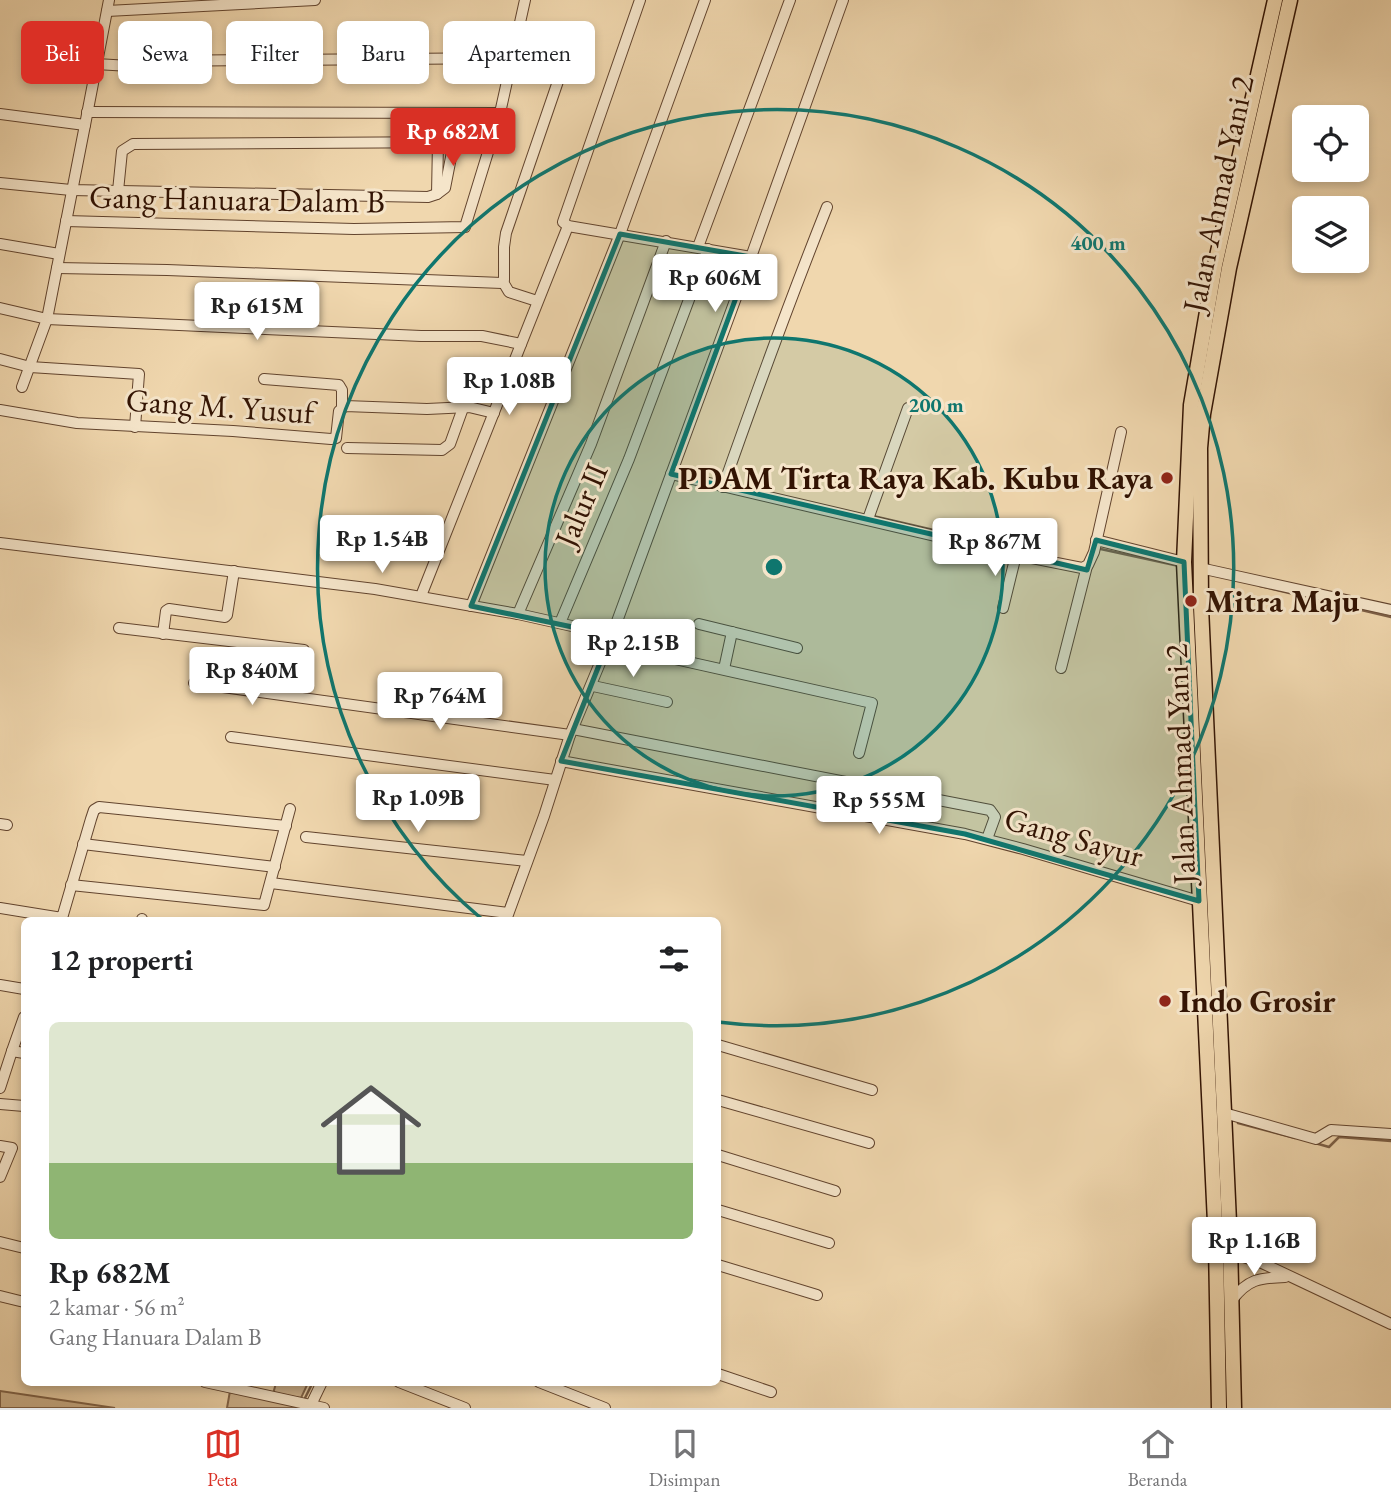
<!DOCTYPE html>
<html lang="id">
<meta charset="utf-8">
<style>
:root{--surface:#fff;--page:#f2f2f2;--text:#202124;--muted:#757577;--line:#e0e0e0;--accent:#d93025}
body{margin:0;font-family:"EB Garamond",serif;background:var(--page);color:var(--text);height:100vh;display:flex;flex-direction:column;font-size:26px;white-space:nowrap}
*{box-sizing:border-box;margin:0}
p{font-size:23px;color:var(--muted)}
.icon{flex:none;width:38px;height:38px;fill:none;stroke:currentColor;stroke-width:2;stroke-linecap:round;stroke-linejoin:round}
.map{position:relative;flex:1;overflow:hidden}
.drawer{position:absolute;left:21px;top:917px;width:700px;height:469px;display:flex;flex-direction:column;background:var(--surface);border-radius:10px;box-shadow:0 4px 10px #0003}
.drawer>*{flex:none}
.top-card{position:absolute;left:21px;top:21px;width:700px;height:63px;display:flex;gap:14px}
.buttons{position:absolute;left:1292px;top:105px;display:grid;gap:14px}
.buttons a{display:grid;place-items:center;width:77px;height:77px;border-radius:10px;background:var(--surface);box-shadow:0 4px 10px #0003;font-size:35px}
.price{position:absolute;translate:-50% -60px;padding:0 16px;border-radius:7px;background:#fff;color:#222;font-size:23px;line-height:46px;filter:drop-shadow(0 2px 4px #0008)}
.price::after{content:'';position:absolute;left:50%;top:42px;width:21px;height:16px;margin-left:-10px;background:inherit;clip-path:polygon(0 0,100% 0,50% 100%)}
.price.on{background:var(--accent);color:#fff}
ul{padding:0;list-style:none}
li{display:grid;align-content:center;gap:14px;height:371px;padding:0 28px}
li span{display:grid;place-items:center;height:217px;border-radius:10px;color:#555}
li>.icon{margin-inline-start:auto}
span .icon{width:126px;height:126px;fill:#fffc;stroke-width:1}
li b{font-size:30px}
h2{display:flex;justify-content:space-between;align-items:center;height:84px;padding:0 28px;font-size:30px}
.tag{padding:0 24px;border-radius:10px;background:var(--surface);box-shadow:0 4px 10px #0003;font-size:24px;line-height:63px}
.tag.on{background:var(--accent);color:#fff}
.menu{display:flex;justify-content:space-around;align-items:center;height:98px;border-top:2px solid var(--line);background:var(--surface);font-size:19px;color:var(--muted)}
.menu a{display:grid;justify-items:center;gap:4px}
.menu .on{color:var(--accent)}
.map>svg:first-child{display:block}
.green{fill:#d0b691;stroke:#81644a;stroke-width:2}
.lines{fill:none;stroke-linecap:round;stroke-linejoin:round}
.stream{stroke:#7d6047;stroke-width:2.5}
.minor-casing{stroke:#62442e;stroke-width:12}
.highway-casing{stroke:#321303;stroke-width:17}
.minor{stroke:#f5e5ca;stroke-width:10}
.highway{stroke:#f0d7ae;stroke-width:14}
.marked{fill:#0f766e;fill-opacity:0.2;stroke:#0f766e;stroke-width:5;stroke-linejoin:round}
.ring{fill:none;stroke:#0f766e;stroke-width:3.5}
.poi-dot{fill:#8f2418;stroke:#f5e5ca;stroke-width:2.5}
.labels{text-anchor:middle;stroke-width:6;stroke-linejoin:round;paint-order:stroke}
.street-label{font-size:32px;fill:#321303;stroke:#f5e5ca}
.poi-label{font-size:32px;font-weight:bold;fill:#321303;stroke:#f5e5ca;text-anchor:start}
.centre{fill:#0f766e;stroke:#f5e5ca;stroke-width:3.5}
.ring-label{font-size:21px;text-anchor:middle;font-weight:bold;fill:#0f766e;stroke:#f5e5ca;stroke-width:6;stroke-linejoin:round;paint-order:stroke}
</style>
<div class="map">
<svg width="1391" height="1408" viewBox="0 0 1391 1408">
<rect width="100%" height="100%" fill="#f0d7ae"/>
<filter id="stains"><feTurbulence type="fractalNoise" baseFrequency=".00286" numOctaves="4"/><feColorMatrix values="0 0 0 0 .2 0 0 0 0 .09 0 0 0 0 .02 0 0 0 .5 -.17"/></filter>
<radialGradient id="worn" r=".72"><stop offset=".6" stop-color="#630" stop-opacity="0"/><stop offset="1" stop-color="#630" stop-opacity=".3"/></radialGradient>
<g class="green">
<polygon points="276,1383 308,1383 301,1398 273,1394"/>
<polygon points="0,1391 115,1408 0,1408"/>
<polygon points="230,1391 296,1405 295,1408 227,1408"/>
</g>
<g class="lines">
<g class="stream">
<polyline points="873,516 1037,554"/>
<polyline points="1096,548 1179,566"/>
<polyline points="1260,586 1391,617"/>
<polyline points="501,920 518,874"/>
<polyline points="1238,1123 1295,1138"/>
<polyline points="1315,1143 1329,1147 1339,1137 1391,1141"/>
<polyline points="300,1408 313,1382"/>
</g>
<defs>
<g id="minor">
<polyline points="107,11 315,0"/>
<polyline points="96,64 130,66 130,62 149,61 512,58"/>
<polyline points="87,112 500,113"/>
<polyline points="0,114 85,125 109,0"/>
<polyline points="0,183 71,190 428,197 437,194 445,188 454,142"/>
<polyline points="118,191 122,151 133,144 465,142"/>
<polyline points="437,194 438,142"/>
<polyline points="66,221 354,229 465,227 500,113 525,0"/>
<polyline points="0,244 59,254"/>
<polyline points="698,247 790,0"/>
<polyline points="751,257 843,0"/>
<polyline points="57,268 167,270 502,283 504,280 504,247 506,233 567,55"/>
<polyline points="503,282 509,292 537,301"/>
<polyline points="0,308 47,319 421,336 482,336 521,344"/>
<polyline points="0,359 30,367 139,374 135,427"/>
<polyline points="264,379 339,385 342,390 342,408"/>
<polyline points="22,387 47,319 85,125"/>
<polyline points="0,410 77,423 233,431 331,439 336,438 339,411 345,406 427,409 469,407 494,413"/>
<polyline points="347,448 442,450 450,444 463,408"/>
<polyline points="671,474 1016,555 1082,568 1088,565 1094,552 1121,432"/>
<path d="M 723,487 C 756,393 790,300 827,207"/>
<polyline points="868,519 908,408"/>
<polyline points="1096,540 1184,562"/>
<polyline points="0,543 375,589 518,614 612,635 751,257 568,226 563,222 640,0"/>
<polyline points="1200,568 1391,610"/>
<polyline points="421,596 568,226"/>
<polyline points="471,606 620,234 705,0"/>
<polyline points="1003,608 1016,555"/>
<polyline points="518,614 591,444 666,241"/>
<polyline points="560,623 629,459 708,249"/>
<polyline points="699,624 797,648"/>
<polyline points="119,628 304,650"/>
<polyline points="163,634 166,611 169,609 225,617 227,615 234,571"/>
<polyline points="608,644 872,703 859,753"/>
<polyline points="1061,668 1087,566"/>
<polyline points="724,669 732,632"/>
<polyline points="194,683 570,735"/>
<polyline points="593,686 667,702"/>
<polyline points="573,729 990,810 995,817 987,839"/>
<polyline points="231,737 555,780"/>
<polyline points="561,761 965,834 1023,849 1199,901"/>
<polyline points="0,824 7,825"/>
<polyline points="306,837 527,861"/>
<polyline points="83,844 275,867"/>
<polyline points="271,883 508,913"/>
<polyline points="71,885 264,905 290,809"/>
<polyline points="0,908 62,918 91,819 94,810 99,807 286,826"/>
<polyline points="142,920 142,919"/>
<polyline points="506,920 544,816 570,735 610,639"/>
<polyline points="0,985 24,989"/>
<polyline points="24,1017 12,1051 24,1053"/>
<polyline points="718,1045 872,1090"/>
<polyline points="0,1088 12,1051"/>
<polyline points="718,1100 869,1143"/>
<polyline points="0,1104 24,1106"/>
<polyline points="1224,1113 1316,1139 1331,1130 1391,1134"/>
<polyline points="0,1146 12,1148 0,1177"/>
<polyline points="718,1155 835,1191"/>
<polyline points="718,1210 829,1243"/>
<polyline points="0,1242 24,1248"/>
<polyline points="1225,1251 1262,1263 1391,1324"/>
<polyline points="718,1265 817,1295"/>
<polyline points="0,1296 24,1302"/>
<path d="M 1232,1300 C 1248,1279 1259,1278 1285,1277"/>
<polyline points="718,1374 771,1392"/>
<polyline points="205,1382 324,1408"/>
<polyline points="399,1382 465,1408"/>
<polyline points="539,1382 605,1408"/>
<polyline points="310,1407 322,1382"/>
</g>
<g id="highway">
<polyline points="1219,1408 1216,1244 1184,562 1191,405 1215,265 1275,0"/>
<polyline points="1234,1408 1230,1244 1201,607 1200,448 1203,414 1229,268 1290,0"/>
</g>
</defs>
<use href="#minor" class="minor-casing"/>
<use href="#highway" class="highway-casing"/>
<use href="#minor" class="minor"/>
<use href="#highway" class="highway"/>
</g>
<path class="marked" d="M 620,234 L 751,257 L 671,474 L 1087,570 L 1096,540 L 1184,562 L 1199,901 L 965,834 L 561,761 L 611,635 L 471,606 Z"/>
<circle cx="774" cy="567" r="229" fill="#0f766e" fill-opacity=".12"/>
<g class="ring">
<circle cx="774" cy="567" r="229"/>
<path d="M483 920A458 458 0 1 1 718 1022"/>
</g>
<g class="poi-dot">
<circle cx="1167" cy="478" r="7"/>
<circle cx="1191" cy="601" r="7"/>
<circle cx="1165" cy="1001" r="7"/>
</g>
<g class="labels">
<g class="street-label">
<text transform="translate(1218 194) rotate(-78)" y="11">Jalan Ahmad Yani 2</text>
<text transform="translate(237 199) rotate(1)" y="11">Gang Hanuara Dalam B</text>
<text transform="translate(220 406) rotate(4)" y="11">Gang M. Yusuf</text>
<text transform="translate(581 505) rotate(-67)" y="11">Jalur II</text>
<text transform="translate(1180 764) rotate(-92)" y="11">Jalan Ahmad Yani 2</text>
<text transform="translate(1074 837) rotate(16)" y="11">Gang Sayur</text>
</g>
<g class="poi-label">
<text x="1153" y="489" text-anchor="end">PDAM Tirta Raya Kab. Kubu Raya</text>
<text x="1205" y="612">Mitra Maju</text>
<text x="1179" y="1012">Indo Grosir</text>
</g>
</g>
<circle cx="774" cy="567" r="10" class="centre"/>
<g class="ring-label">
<text x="1098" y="250">400 m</text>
<text x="936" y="412">200 m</text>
</g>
<rect width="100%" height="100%" filter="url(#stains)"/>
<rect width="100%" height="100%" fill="url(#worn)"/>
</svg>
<div class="buttons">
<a><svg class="icon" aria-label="locate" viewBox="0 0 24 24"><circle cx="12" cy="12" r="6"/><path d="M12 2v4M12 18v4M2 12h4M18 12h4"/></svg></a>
<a><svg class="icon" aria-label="layers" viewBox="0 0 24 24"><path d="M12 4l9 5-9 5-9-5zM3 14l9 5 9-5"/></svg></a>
</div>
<b class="price on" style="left:453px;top:168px">Rp 682M</b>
<b class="price" style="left:715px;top:314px">Rp 606M</b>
<b class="price" style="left:257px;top:342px">Rp 615M</b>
<b class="price" style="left:509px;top:417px">Rp 1.08B</b>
<b class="price" style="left:382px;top:575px">Rp 1.54B</b>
<b class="price" style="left:995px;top:578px">Rp 867M</b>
<b class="price" style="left:633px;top:679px">Rp 2.15B</b>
<b class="price" style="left:252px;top:707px">Rp 840M</b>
<b class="price" style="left:440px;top:732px">Rp 764M</b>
<b class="price" style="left:418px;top:834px">Rp 1.09B</b>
<b class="price" style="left:879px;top:836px">Rp 555M</b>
<b class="price" style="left:1254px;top:1277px">Rp 1.16B</b>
<div class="top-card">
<a class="tag on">Beli</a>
<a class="tag">Sewa</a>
<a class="tag">Filter</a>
<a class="tag">Baru</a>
<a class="tag">Apartemen</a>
</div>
<section class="drawer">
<h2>12 properti<svg class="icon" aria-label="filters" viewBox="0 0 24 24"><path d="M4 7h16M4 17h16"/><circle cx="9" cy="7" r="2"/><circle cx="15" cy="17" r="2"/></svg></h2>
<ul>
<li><span style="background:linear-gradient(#dfe7d0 65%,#8fb573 0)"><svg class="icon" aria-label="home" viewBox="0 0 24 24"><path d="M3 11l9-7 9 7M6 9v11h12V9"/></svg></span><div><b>Rp 682M</b><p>2 kamar · 56 m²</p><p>Gang Hanuara Dalam B</p></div></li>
</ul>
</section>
</div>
<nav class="menu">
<a class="on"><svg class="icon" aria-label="map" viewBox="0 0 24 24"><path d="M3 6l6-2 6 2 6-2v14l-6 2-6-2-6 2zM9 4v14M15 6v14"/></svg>Peta</a>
<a><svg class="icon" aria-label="saved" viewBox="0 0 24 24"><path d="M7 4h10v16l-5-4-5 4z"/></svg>Disimpan</a>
<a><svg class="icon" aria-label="home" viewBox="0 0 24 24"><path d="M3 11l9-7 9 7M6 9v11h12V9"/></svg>Beranda</a>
</nav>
